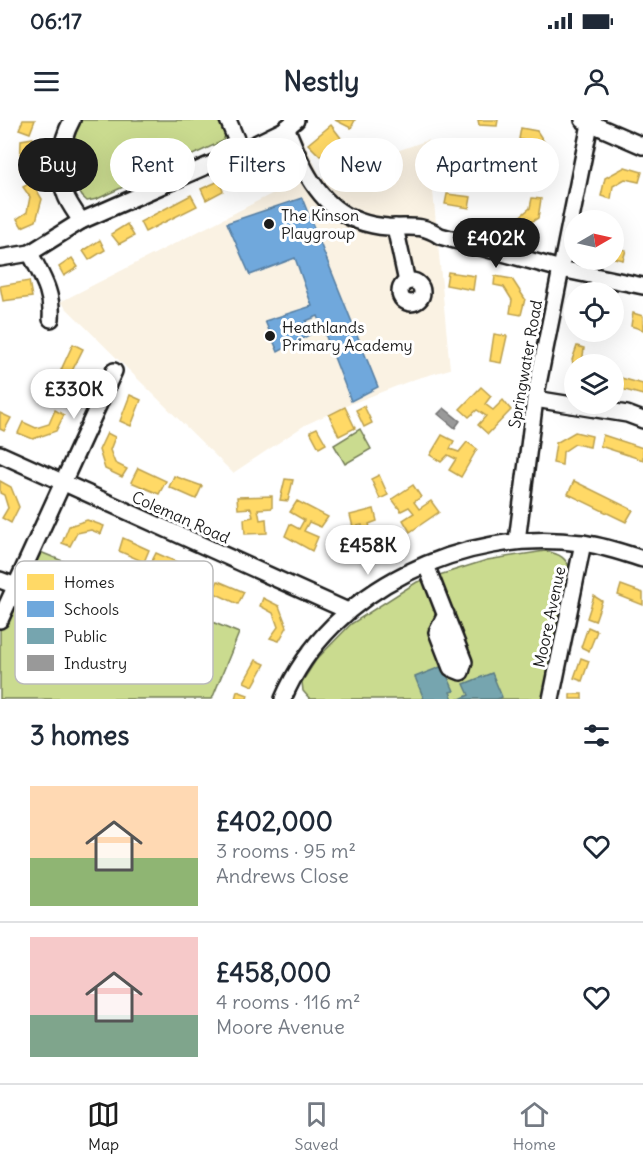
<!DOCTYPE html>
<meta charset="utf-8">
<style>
:root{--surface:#fff;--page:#f6f6f7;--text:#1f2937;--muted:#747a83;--line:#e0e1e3;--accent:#1c1c1c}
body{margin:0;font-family:Delius,sans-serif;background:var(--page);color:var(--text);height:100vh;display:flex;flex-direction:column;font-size:22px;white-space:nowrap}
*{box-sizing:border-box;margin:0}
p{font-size:20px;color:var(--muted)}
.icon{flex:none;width:33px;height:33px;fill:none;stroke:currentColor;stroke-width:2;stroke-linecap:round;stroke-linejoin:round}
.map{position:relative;height:579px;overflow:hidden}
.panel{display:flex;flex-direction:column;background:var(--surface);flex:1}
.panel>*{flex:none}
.banner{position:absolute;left:18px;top:18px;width:608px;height:54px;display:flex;gap:12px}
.needle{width:39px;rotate:81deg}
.tools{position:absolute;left:564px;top:90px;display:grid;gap:12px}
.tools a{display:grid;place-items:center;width:60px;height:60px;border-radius:50%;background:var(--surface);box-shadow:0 6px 24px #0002;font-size:30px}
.price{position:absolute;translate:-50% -51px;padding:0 14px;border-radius:21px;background:#fff;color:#222;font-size:20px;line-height:39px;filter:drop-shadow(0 2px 3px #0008)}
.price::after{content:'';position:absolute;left:50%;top:36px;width:18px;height:14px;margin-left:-9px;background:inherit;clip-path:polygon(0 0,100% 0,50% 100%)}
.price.current{background:var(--accent);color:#fff}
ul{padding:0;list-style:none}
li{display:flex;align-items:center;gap:18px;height:150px;padding:0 30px}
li+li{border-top:2px solid var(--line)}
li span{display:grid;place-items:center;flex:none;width:168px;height:120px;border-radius:0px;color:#555}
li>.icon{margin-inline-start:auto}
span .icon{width:72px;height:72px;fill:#fffc;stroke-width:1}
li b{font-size:26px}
h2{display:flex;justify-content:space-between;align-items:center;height:72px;padding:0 30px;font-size:26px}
.tag{padding:0 21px;border-radius:27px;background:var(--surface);box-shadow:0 6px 24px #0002;font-size:21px;line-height:54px}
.tag.current{background:var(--accent);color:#fff}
.status{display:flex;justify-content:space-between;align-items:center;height:42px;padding:0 30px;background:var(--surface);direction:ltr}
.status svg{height:16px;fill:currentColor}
header{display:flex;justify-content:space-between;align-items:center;height:78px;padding:0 30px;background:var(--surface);font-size:27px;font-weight:700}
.dock{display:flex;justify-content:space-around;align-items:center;height:84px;border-top:2px solid var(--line);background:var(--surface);font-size:16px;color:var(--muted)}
.dock a{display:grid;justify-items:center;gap:3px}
.dock .current{color:var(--accent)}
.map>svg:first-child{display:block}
.built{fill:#faf2e3}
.green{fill:#cadb8f;stroke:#737c56;stroke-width:1.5}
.homes{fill:#ffd966;stroke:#bba050;stroke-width:1.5}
.schools{fill:#6fa8dc;stroke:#567ea2;stroke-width:1.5}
.public{fill:#76a5af;stroke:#5b7c83;stroke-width:1.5}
.industry{fill:#999;stroke:#747474;stroke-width:1.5}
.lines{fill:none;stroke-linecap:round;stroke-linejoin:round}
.minor-casing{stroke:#1c1c1c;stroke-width:20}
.minor{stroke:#fff;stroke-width:15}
.poi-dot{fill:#1c1c1c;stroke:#fff;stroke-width:2}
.labels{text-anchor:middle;stroke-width:6;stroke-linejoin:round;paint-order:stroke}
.poi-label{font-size:16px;fill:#1c1c1c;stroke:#fff;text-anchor:start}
.street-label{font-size:16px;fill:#1c1c1c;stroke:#fff}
.key{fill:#fff;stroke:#bbb;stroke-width:1.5}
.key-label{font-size:16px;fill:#1c1c1c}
</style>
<div class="status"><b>06:17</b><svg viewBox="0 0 49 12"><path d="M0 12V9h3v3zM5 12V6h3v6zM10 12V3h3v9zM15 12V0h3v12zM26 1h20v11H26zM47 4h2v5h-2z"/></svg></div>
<header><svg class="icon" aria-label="menu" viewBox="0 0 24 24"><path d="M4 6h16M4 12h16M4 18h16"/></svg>Nestly<svg class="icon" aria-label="person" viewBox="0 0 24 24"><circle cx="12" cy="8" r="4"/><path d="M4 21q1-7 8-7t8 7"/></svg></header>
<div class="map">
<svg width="643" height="579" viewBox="0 0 643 579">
<rect width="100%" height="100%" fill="#fff"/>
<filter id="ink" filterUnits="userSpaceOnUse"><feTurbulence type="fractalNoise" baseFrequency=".0167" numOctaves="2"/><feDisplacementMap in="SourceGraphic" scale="12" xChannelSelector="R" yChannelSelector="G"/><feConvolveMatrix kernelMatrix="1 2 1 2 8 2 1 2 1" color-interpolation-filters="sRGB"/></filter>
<g filter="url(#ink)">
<polygon class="built" points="302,17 321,58 428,20 450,249 415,259 348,285 305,305 233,353 60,182 303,58 288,23"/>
<g class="green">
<path d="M 81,0 L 222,0 C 226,8 227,13 223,21 L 97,79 L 87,81 C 79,75 78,69 76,60 C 68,35 71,24 81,0 Z"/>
<polygon points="360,309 371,329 345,344 334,325"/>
<polygon points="33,429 239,513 212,579 0,579 0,500"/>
<path d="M 545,431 C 561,434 566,438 572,452 L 551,579 L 310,579 L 303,571 L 302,562 L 316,540 L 351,504 L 417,462 L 487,440 Z"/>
</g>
<g class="homes">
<polygon points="23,0 35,0 30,13 19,9"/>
<polygon points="335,0 355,0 351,8"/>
<polygon points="478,0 498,0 497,6 479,5"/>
<polygon points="331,5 341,18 320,36 308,24"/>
<polygon points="521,8 537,11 550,31 546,48 538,46 539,34 530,23 519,19"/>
<polygon points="33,18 31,50 20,50 21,20"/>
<polygon points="278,37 283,48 266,54 262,43"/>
<polygon points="625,47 642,52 639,62 625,59 613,66 611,79 601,76 605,58"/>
<polygon points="249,48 253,59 236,67 231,56"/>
<polygon points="219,61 223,71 206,80 201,69"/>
<polygon points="32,62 42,79 36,101 22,107 17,99 27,92 30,77 23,67"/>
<polygon points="447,74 471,77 469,88 445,84"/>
<polygon points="191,75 197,86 145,112 140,102"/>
<polygon points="532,78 541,79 538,98 518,110 503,106 505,96 518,98 530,88"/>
<polygon points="127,104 134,116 119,124 111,114"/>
<polygon points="100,120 105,130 89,140 83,131"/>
<polygon points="614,128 626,130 623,140 614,138"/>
<polygon points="72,138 78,147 64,156 59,147"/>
<polygon points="448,152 475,156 473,170 446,165"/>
<polygon points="495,156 512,159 525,179 521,195 510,193 512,180 504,167 494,165"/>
<polygon points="29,161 32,177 3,181 0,166"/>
<polygon points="633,193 643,196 643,210 631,206"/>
<polygon points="494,214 507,216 501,243 490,241"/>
<polygon points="73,224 83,229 70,255 61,250"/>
<polygon points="577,226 584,228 582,244 574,246 572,240"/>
<polygon points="614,256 643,264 643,275 614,267"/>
<polygon points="481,267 491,276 485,284 493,290 503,280 511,290 488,314 478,305 486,296 477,290 469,297 460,289"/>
<polygon points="130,275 141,280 131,306 120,301"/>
<polygon points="364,286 372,303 364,307 356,290"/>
<polygon points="345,287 355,308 339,316 329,295"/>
<polygon points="55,290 64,295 56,311 33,319 18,313 23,302 36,308 49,304"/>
<polygon points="0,293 11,298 4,311 0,309"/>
<polygon points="317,308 326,324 319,328 310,311"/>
<polygon points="575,312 592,316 590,327 575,324 563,332 562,345 553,343 556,323"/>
<polygon points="107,313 115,317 110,330 115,343 127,349 122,357 105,349 99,330"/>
<polygon points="442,315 454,321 450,329 459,332 467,322 477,329 461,357 449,350 456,339 448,335 441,342 430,335"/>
<polygon points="603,315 643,328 643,340 600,326"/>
<polygon points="138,348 166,361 159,374 131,362"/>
<polygon points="379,355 388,375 380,379 371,359"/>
<polygon points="174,356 202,366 196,379 169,367"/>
<polygon points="285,359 293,360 288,381 280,380"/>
<polygon points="0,361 11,367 19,387 11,403 2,398 8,388 4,375 0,373"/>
<polygon points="574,361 633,390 626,402 568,374"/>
<polygon points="413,365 421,377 414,382 419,389 431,381 439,392 410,412 403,400 414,393 409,387 401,391 392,379"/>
<polygon points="272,376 272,388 258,389 260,400 266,399 267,413 245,414 244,399 253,397 251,388 238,389 237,377"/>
<polygon points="297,381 328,397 321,407 309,402 304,411 318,417 312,431 285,416 290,404 299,409 304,400 290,392"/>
<polygon points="374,389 377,401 369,404 372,414 385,411 388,426 356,432 354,419 363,417 362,405 353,407 350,395"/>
<polygon points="87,400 104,406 101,414 91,410 77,413 70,426 62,423 69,406"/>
<polygon points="123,418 149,430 144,442 119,431"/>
<polygon points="156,433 211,457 206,468 151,443"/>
<polygon points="218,461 244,472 238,484 212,472"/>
<polygon points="621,465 643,473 643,485 618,475"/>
<polygon points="594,476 602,481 595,501 587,498"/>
<polygon points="263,478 279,486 287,507 279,521 270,518 278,507 273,493 260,486"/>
<polygon points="588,507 597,511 589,531 581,527"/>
<polygon points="581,538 589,541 582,561 574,558"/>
<polygon points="256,540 265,544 253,566 244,562"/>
<polygon points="237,571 248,575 247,579 235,579"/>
<rect x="570" y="574" width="12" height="5"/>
</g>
<polygon class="schools" points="302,78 378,267 351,281 318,196 306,201 311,214 278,232 265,201 312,186 295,138 250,155 227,103"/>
<g class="public">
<polygon points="443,546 454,571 450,572 453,579 424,579 415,557"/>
<polygon points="492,553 502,577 497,579 460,579 469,575 464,564"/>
</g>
<polygon class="industry" points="444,288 460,301 455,308 438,294"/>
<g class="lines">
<defs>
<g id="minor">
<path d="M 72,0 C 60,22 56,52 66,76 C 69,84 76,93 81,101"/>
<polyline points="228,0 241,31"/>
<polyline points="583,0 643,26"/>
<path d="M 286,8 C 292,19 295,31 301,42 C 319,80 344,104 388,107 C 410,108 420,103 440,116 L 561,149 L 643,166"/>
<polyline points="395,107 407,162"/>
<path d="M 30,133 C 42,157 53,172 51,199"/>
<polyline points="0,138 30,133 81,101 241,31 284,10 296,0"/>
<circle cx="411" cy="172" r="11"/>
<polyline points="535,279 627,294 643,300"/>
<polyline points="0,334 348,491"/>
<polyline points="517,421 535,279 590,4"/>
<polyline points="426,445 464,542 461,552 451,548 437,512 446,494"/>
<polyline points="0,460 16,466"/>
<polyline points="0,500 114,251"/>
<path d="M 283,579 C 330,468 465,407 581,423 C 602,425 623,433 643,439"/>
<polyline points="551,579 583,423"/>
</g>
</defs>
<use href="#minor" class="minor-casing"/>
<use href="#minor" class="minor"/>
</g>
</g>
<g class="poi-dot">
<circle cx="269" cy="104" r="6"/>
<circle cx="270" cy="216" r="6"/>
</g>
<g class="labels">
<g class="poi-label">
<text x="281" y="101">The Kinson<tspan x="281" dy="18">Playgroup</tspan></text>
<text x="282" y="213">Heathlands<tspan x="282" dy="18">Primary Academy</tspan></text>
</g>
<g class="street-label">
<text transform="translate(525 244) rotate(-80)" y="6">Springwater Road</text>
<text transform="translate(181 397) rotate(24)" y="6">Coleman Road</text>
<text transform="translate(549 497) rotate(-78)" y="6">Moore Avenue</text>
</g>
</g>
<rect x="15" y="441" width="198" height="123" rx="9" class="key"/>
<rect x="27" y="454" width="27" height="16" fill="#ffd966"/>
<rect x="27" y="481" width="27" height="16" fill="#6fa8dc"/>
<rect x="27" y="508" width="27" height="16" fill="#76a5af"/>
<rect x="27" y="535" width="27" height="16" fill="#999"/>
<g class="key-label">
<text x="64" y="468">Homes</text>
<text x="64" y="495">Schools</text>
<text x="64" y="522">Public</text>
<text x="64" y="549">Industry</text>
</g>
</svg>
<div class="tools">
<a><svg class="needle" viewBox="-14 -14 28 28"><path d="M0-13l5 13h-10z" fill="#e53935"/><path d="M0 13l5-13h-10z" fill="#747a83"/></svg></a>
<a><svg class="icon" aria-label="locate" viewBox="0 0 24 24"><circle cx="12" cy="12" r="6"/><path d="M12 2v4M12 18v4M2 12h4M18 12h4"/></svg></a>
<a><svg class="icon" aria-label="layers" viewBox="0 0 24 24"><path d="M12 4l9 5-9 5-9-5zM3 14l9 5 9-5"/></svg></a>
</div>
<b class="price current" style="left:496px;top:149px">£402K</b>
<b class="price" style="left:74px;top:300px">£330K</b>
<b class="price" style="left:368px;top:456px">£458K</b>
<div class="banner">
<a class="tag current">Buy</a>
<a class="tag">Rent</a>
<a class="tag">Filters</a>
<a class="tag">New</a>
<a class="tag">Apartment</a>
</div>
</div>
<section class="panel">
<h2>3 homes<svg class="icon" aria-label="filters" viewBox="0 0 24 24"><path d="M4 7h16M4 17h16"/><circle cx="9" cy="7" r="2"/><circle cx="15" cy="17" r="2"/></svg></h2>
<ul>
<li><span style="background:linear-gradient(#ffd9b3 60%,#8fb573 0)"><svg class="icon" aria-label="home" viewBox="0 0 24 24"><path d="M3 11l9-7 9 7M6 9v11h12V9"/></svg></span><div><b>£402,000</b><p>3 rooms · 95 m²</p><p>Andrews Close</p></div><svg class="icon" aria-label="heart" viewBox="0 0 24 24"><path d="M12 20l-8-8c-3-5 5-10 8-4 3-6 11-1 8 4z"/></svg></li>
<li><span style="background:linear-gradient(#f6c9c9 65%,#7fa58c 0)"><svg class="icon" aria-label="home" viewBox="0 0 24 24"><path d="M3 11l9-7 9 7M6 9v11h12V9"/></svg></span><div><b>£458,000</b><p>4 rooms · 116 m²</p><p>Moore Avenue</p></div><svg class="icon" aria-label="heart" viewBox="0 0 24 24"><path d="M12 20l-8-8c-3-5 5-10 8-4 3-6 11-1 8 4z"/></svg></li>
</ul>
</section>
<nav class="dock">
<a class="current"><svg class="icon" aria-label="map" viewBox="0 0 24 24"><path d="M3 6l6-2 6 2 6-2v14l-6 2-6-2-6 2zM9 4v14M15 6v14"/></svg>Map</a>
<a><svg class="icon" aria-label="saved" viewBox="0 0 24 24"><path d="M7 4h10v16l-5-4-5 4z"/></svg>Saved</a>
<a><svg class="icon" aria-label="home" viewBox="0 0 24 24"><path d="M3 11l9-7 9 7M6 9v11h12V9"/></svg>Home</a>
</nav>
